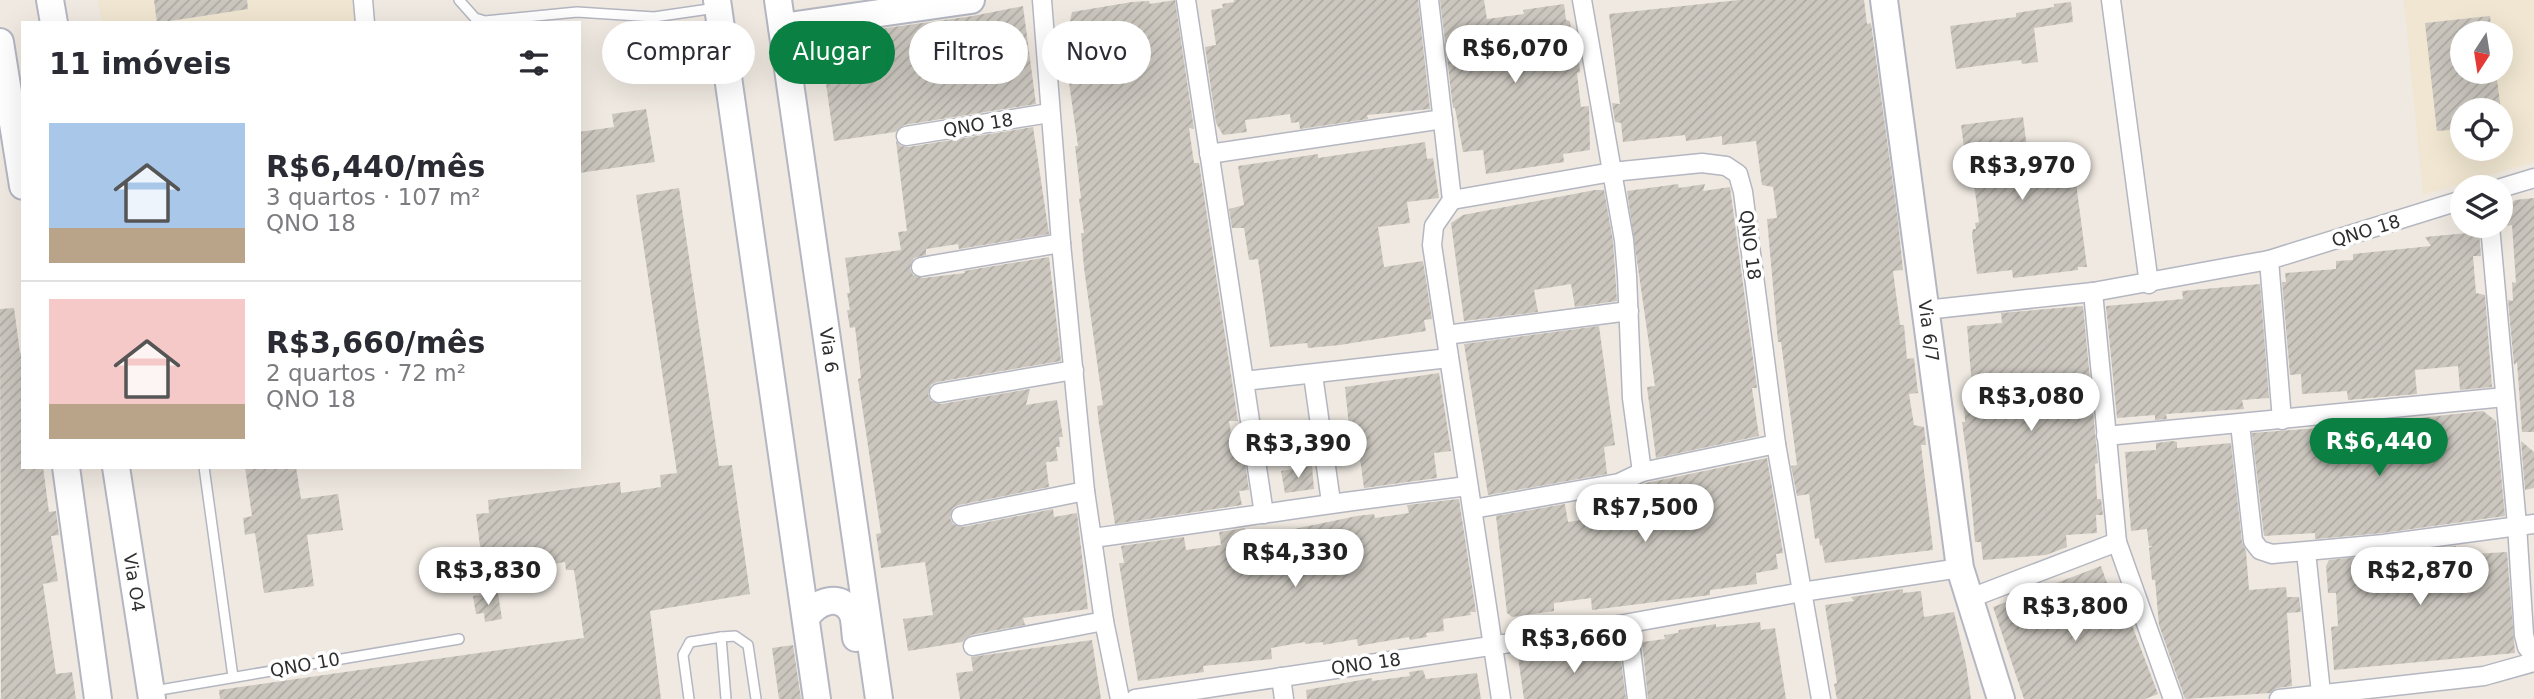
<!DOCTYPE html>
<html lang="pt">
<meta charset="utf-8">
<style>
:root{--surface:#fff;--page:#f2f2f3;--text:#2b2b33;--muted:#7c7c81;--line:#e1e1e2;--accent:#0b8043}
body{margin:0;font-family:"DejaVu Sans",sans-serif;background:var(--page);color:var(--text);height:100vh;display:flex;flex-direction:column;font-size:26px;white-space:nowrap}
*{box-sizing:border-box;margin:0}
p{font-size:23px;color:var(--muted)}
.icon{flex:none;width:38px;height:38px;fill:none;stroke:currentColor;stroke-width:2;stroke-linecap:round;stroke-linejoin:round}
.map{position:relative;flex:1;overflow:hidden}
.drawer{position:absolute;left:21px;top:21px;width:560px;height:448px;display:flex;flex-direction:column;background:var(--surface);border-radius:0px;box-shadow:0 7px 28px #0002}
.drawer>*{flex:none}
.banner{position:absolute;left:602px;top:21px;width:665px;height:63px;display:flex;gap:14px}
.needle{width:46px;rotate:192deg}
.buttons{position:absolute;left:2450px;top:21px;display:grid;gap:14px}
.buttons a{display:grid;place-items:center;width:63px;height:63px;border-radius:50%;background:var(--surface);box-shadow:0 7px 28px #0002;font-size:35px}
.price{position:absolute;translate:-50% -60px;padding:0 16px;border-radius:24px;background:#fff;color:#222;font-size:23px;line-height:46px;filter:drop-shadow(0 2px 4px #0008)}
.price::after{content:'';position:absolute;left:50%;top:42px;width:21px;height:16px;margin-left:-10px;background:inherit;clip-path:polygon(0 0,100% 0,50% 100%)}
.price.current{background:var(--accent);color:#fff}
ul{padding:0;list-style:none}
li{display:flex;align-items:center;gap:21px;height:175px;padding:0 28px}
li+li{border-top:2px solid var(--line)}
li span{display:grid;place-items:center;flex:none;width:196px;height:140px;border-radius:0px;color:#555}
li>.icon{margin-inline-start:auto}
span .icon{width:84px;height:84px;fill:#fffc;stroke-width:1}
li b{font-size:30px}
h2{display:flex;justify-content:space-between;align-items:center;height:84px;padding:0 28px;font-size:30px}
.tag{padding:0 24px;border-radius:32px;background:var(--surface);box-shadow:0 7px 28px #0002;font-size:24px;line-height:63px}
.tag.current{background:var(--accent);color:#fff}
.map>svg:first-child{display:block}
.education{fill:#f0e6d1;fill-rule:evenodd}
.building{fill:url(#building-hatch)}
.lines{fill:none;stroke-linecap:round;stroke-linejoin:round}
.lane-casing{stroke:#b4b7c1;stroke-width:12}
.street-casing{stroke:#b4b7c1;stroke-width:21}
.secondary-casing{stroke:#b4b7c1;stroke-width:30}
.lane{stroke:#fff;stroke-width:9}
.street{stroke:#fff;stroke-width:18}
.secondary{stroke:#fff;stroke-width:26}
.labels{text-anchor:middle;stroke-width:7;stroke-linejoin:round;paint-order:stroke}
.street-label{font-size:18px;fill:#2e2e2e;stroke:#fff}
</style>
<div class="map">
<svg width="2534" height="699" viewBox="0 0 2534 699">
<defs>
<pattern id="building-hatch" width="6" height="6" patternUnits="userSpaceOnUse" patternTransform="scale(1.75)"><rect width="6" height="6" fill="#cbc7bf"/><path d="M-1 1l2-2M0 6l6-6M5 7l2-2" fill="none" stroke="#afaba4"/></pattern>
</defs>
<rect width="100%" height="100%" fill="#efe9e1"/>
<g class="education">
<polygon points="98,0 356,0 359,21 102,23"/>
<path d="M 2404,0 L 2534,0 L 2534,162 L 2423,195 ZM 2462,33 L 2501,33 L 2501,72 L 2462,72 ZM 2462,110 L 2501,110 L 2501,149 L 2462,149 Z"/>
</g>
<g class="building">
<polygon points="154,0 247,0 248,9 157,23"/>
<polygon points="1175,0 1194,129 1189,128 1194,163 1199,163 1238,421 1229,421 1235,457 1244,455 1249,490 1239,491 1242,505 1115,524 1099,424 1097,406 1103,405 1084,268 1081,233 1084,233 1079,199 1081,198 1075,146 1078,146 1061,26 1069,25 1072,12 1132,2 1149,1 1150,4"/>
<polygon points="1234,0 1418,0 1430,109 1367,115 1368,119 1300,129 1299,122 1291,123 1290,114 1245,120 1247,132 1223,135 1216,123 1205,47 1216,45 1211,10 1223,8 1222,4 1234,2"/>
<polygon points="1440,0 1484,0 1487,19 1524,14 1523,10 1564,4 1566,20 1570,21 1574,55 1578,55 1580,72 1577,73 1581,107 1589,106 1590,150 1563,154 1564,162 1486,174 1483,150 1463,152 1455,108 1453,108"/>
<polygon points="1739,0 1864,0 1867,24 1871,23 1898,221 1903,270 1893,271 1900,325 1904,325 1907,359 1914,358 1918,393 1909,394 1914,425 1924,427 1926,445 1921,445 1933,550 1825,563 1822,545 1820,546 1819,538 1815,539 1809,494 1797,496 1791,466 1797,465 1781,342 1778,342 1767,219 1777,218 1773,187 1762,185 1756,141 1722,145 1722,136 1686,141 1685,135 1623,142 1621,123 1615,122 1612,103 1620,104 1609,14"/>
<polygon points="2071,2 2073,22 2034,28 2038,62 2022,64 2021,60 1956,69 1950,26 2016,17 2016,13 2054,7 2054,4"/>
<polygon points="1023,6 1036,104 904,125 895,132 834,141 826,84 885,76 879,29 973,16"/>
<polygon points="2490,16 2492,33 2462,33 2462,72 2496,72 2501,110 2462,110 2462,129 2437,131 2425,23"/>
<polygon points="646,109 655,162 579,173 579,132 614,127 612,114"/>
<polygon points="2023,117 2027,148 2063,142 2066,167 2074,167 2087,267 2078,267 2078,270 2013,278 2012,270 1977,274 1972,235 1973,229 1976,229 1975,223 1979,222 1973,176 1968,177 1961,125"/>
<polygon points="1033,127 1049,234 959,249 958,244 926,249 926,255 914,258 910,268 913,275 923,278 965,273 964,271 1049,257 1061,361 937,382 931,385 928,394 931,401 941,404 1030,389 1026,405 1057,400 1063,437 1059,437 1060,447 1056,447 1058,461 1046,462 1049,487 959,505 953,508 950,518 953,524 963,527 1053,509 1054,517 1077,513 1088,609 1023,618 1025,625 971,635 962,642 908,651 903,619 933,615 925,562 881,568 876,534 881,533 858,379 861,378 855,327 850,328 847,310 850,310 847,293 850,293 845,258 901,250 898,232 907,231 896,141 901,146 908,147"/>
<polygon points="1425,142 1427,159 1433,158 1439,198 1407,202 1410,223 1378,227 1384,267 1423,261 1432,319 1424,320 1426,331 1340,345 1308,348 1307,343 1270,347 1258,259 1249,260 1244,228 1232,228 1229,209 1244,205 1238,166 1318,154 1318,158"/>
<polygon points="1678,184 1679,188 1705,184 1703,191 1730,187 1757,388 1752,388 1759,436 1656,458 1647,387 1655,386 1627,191"/>
<polygon points="679,188 719,466 732,465 750,594 650,611 661,699 220,699 219,690 584,638 574,570 566,570 565,562 527,568 529,580 485,586 476,514 489,513 488,500 620,482 621,493 661,487 660,475 677,473 636,195"/>
<polygon points="1595,190 1604,190 1613,241 1617,301 1575,307 1571,284 1534,290 1538,312 1464,321 1451,223 1463,215"/>
<polygon points="2534,198 2534,432 2522,432 2517,362 2514,365 2508,300 2513,301 2512,282 2516,283 2512,225 2507,226 2505,208 2515,200"/>
<polygon points="2479,232 2481,256 2473,256 2476,293 2485,295 2492,387 2460,390 2458,366 2415,370 2417,394 2348,400 2347,391 2302,394 2301,374 2290,375 2282,282 2286,282 2285,273 2336,269 2336,261 2353,260 2353,254 2431,246 2425,237"/>
<polygon points="2260,284 2269,398 2242,400 2244,409 2166,414 2167,419 2155,420 2155,415 2117,418 2106,306 2183,299 2182,291"/>
<polygon points="2083,306 2098,463 2095,464 2097,499 2101,499 2103,515 2096,515 2097,533 2066,535 2067,547 2046,555 1983,560 1981,542 1975,542 1969,473 1962,422 1965,422 1963,387 1972,386 1967,326 2002,323 2001,313"/>
<polygon points="14,308 20,353 23,352 23,467 43,467 49,512 56,511 59,535 51,536 58,581 43,584 56,674 72,672 76,699 1,699 0,309"/>
<polygon points="1599,326 1615,445 1604,447 1607,474 1488,495 1464,344"/>
<polygon points="1439,373 1451,451 1434,453 1437,478 1364,488 1359,451 1349,453 1345,428 1349,427 1345,387"/>
<polygon points="2483,411 2496,421 2505,516 2383,533 2315,539 2315,533 2264,536 2252,433 2358,425 2360,441 2411,436 2410,419"/>
<polygon points="2173,441 2177,442 2177,448 2231,443 2242,542 2246,551 2249,590 2286,587 2287,597 2299,597 2301,612 2287,613 2292,686 2277,688 2270,693 2185,699 2159,625 2155,580 2152,580 2149,548 2153,546 2149,546 2147,529 2131,531 2125,452 2156,450 2156,443"/>
<polygon points="2521,441 2534,452 2534,488 2525,490"/>
<polygon points="1767,458 1783,553 1776,554 1778,569 1756,573 1757,584 1710,590 1710,595 1592,610 1591,598 1554,603 1554,611 1512,617 1507,613 1496,516 1565,504 1568,522 1620,514 1617,496 1646,483"/>
<polygon points="1312,466 1314,489 1285,493 1281,471"/>
<polygon points="245,467 296,467 301,499 338,494 343,530 307,535 314,586 264,593 255,533 245,535 243,518 252,516"/>
<polygon points="1459,499 1476,612 1470,612 1471,615 1443,619 1444,631 1426,633 1427,637 1410,640 1409,637 1358,646 1357,639 1323,645 1323,642 1305,644 1305,642 1271,648 1272,659 1203,666 1204,672 1138,681 1119,563 1124,563 1121,546 1184,537 1186,550 1221,545 1219,532 1245,528 1246,536 1254,535 1255,537 1357,516 1374,514 1375,518 1409,513 1407,505"/>
<polygon points="2456,546 2456,555 2507,552 2515,653 2334,670 2331,627 2338,626 2336,593 2328,593 2326,566 2329,560"/>
<polygon points="2101,566 2113,600 2121,596 2158,694 2145,699 2024,699 1993,607"/>
<polygon points="1903,589 1903,593 1921,591 1924,617 1954,612 1966,664 1971,699 1837,699 1834,684 1837,683 1825,605 1854,601 1851,597"/>
<polygon points="498,593 502,619 485,622 484,613 476,614 473,596"/>
<polygon points="1760,622 1761,630 1775,628 1786,699 1648,699 1642,642 1665,639 1664,635 1678,633 1679,630 1716,624 1716,627"/>
<polygon points="1092,640 1101,699 960,699 956,673 973,671 971,657"/>
<polygon points="1619,644 1626,699 1524,699 1518,657"/>
<polygon points="793,645 801,699 779,699 772,648"/>
<polygon points="1423,670 1426,679 1477,673 1481,699 1307,699 1306,690 1372,678 1372,681 1410,676 1409,672"/>
</g>
<g class="lines">
<defs>
<g id="lane">
<polyline points="459,0 475,18 485,21 577,12 654,17 716,8"/>
<polyline points="204,467 233,677"/>
<polyline points="721,637 735,636 748,645 756,699"/>
<polyline points="154,691 459,639"/>
<polyline points="689,699 683,655 690,642 721,637 726,699"/>
</g>
<g id="street">
<polyline points="363,0 365,23"/>
<polyline points="1042,0 1061,243 1085,491 1104,621 1120,699"/>
<polyline points="1186,0 1244,381"/>
<polyline points="1429,0 1452,200 1434,226 1432,245 1501,699"/>
<polyline points="1582,0 1624,240 1627,276 1632,398 1642,472"/>
<polyline points="2111,0 2149,284"/>
<polyline points="906,136 1050,113"/>
<polyline points="1209,154 1443,119"/>
<polyline points="2501,188 2534,178"/>
<polyline points="1452,200 1612,172 1702,163 1726,166 1738,174 1743,192 1776,444 1821,699"/>
<polyline points="2490,226 2517,525 2524,635 2527,647 2534,656"/>
<polyline points="2269,260 2282,420"/>
<polyline points="921,267 1061,243"/>
<polyline points="2093,292 2117,542 2173,699"/>
<polyline points="1925,310 2093,292 2269,260 2462,200"/>
<polyline points="1446,335 1629,311"/>
<polyline points="1313,375 1331,502"/>
<polyline points="939,393 1074,370"/>
<polyline points="2240,424 2253,541 2260,550 2272,554 2384,544 2534,524"/>
<polyline points="2106,436 2505,397"/>
<polyline points="1473,509 1619,483 1642,472 1776,444"/>
<polyline points="1264,514 1244,381 1449,358"/>
<polyline points="961,516 1085,491"/>
<path d="M 1093,538 C 1218,521 1343,501 1468,486"/>
<polyline points="2306,552 2321,693"/>
<polyline points="1968,599 2117,542"/>
<polyline points="1628,625 1637,699"/>
<polyline points="973,646 1104,621"/>
<polyline points="1281,677 1284,699"/>
<polyline points="1135,699 1563,635 1802,592 1960,568"/>
<polyline points="2279,699 2484,676 2534,662"/>
</g>
<g id="secondary">
<polyline points="50,0 54,23"/>
<polyline points="717,0 817,699"/>
<path id="s1" d="M 778,0 L 879,699"/>
<path id="s2" d="M 1884,0 L 1960,568 L 2001,699"/>
<polyline points="782,27 971,0"/>
<polyline points="0,42 23,186"/>
<polyline points="66,467 98,699"/>
<path id="s3" d="M 116,467 L 152,699"/>
<path d="M 806,619 C 814,601 843,591 853,615 C 855,622 855,631 856,638"/>
</g>
</defs>
<use href="#lane" class="lane-casing"/>
<use href="#street" class="street-casing"/>
<use href="#secondary" class="secondary-casing"/>
<use href="#lane" class="lane"/>
<use href="#street" class="street"/>
<use href="#secondary" class="secondary"/>
</g>
<g class="labels">
<g class="street-label">
<text transform="translate(978 125) rotate(-9)" y="6">QNO 18</text>
<text transform="translate(2366 231) rotate(-17)" y="6">QNO 18</text>
<text transform="translate(1750 245) rotate(83)" y="6">QNO 18</text>
<text dy="6" stroke="none"><textPath href="#s2" startOffset="334">Via 6/7</textPath></text>
<text dy="6" stroke="none"><textPath href="#s1" startOffset="354">Via 6</textPath></text>
<text dy="6" stroke="none"><textPath href="#s3" startOffset="117">Via O4</textPath></text>
<text transform="translate(1366 664) rotate(-8)" y="6">QNO 18</text>
<text transform="translate(305 665) rotate(-10)" y="6">QNO 10</text>
</g>
</g>
</svg>
<div class="buttons">
<a><svg class="needle" viewBox="-14 -14 28 28"><path d="M0-13l5 13h-10z" fill="#e53935"/><path d="M0 13l5-13h-10z" fill="#7c7c81"/></svg></a>
<a><svg class="icon" aria-label="locate" viewBox="0 0 24 24"><circle cx="12" cy="12" r="6"/><path d="M12 2v4M12 18v4M2 12h4M18 12h4"/></svg></a>
<a><svg class="icon" aria-label="layers" viewBox="0 0 24 24"><path d="M12 4l9 5-9 5-9-5zM3 14l9 5 9-5"/></svg></a>
</div>
<b class="price" style="left:1515px;top:85px">R$6,070</b>
<b class="price" style="left:2022px;top:202px">R$3,970</b>
<b class="price" style="left:2031px;top:433px">R$3,080</b>
<b class="price current" style="left:2379px;top:478px">R$6,440</b>
<b class="price" style="left:1298px;top:480px">R$3,390</b>
<b class="price" style="left:1645px;top:544px">R$7,500</b>
<b class="price" style="left:1295px;top:589px">R$4,330</b>
<b class="price" style="left:488px;top:607px">R$3,830</b>
<b class="price" style="left:2420px;top:607px">R$2,870</b>
<b class="price" style="left:2075px;top:643px">R$3,800</b>
<b class="price" style="left:1574px;top:675px">R$3,660</b>
<div class="banner">
<a class="tag">Comprar</a>
<a class="tag current">Alugar</a>
<a class="tag">Filtros</a>
<a class="tag">Novo</a>
</div>
<section class="drawer">
<h2>11 imóveis<svg class="icon" aria-label="filters" viewBox="0 0 24 24"><path d="M4 7h16M4 17h16"/><circle cx="9" cy="7" r="2"/><circle cx="15" cy="17" r="2"/></svg></h2>
<ul>
<li><span style="background:linear-gradient(#a9c7e8 75%,#b9a48a 0)"><svg class="icon" aria-label="home" viewBox="0 0 24 24"><path d="M3 11l9-7 9 7M6 9v11h12V9"/></svg></span><div><b>R$6,440/mês</b><p>3 quartos · 107 m²</p><p>QNO 18</p></div></li>
<li><span style="background:linear-gradient(#f6c9c9 75%,#b9a48a 0)"><svg class="icon" aria-label="home" viewBox="0 0 24 24"><path d="M3 11l9-7 9 7M6 9v11h12V9"/></svg></span><div><b>R$3,660/mês</b><p>2 quartos · 72 m²</p><p>QNO 18</p></div></li>
</ul>
</section>
</div>
